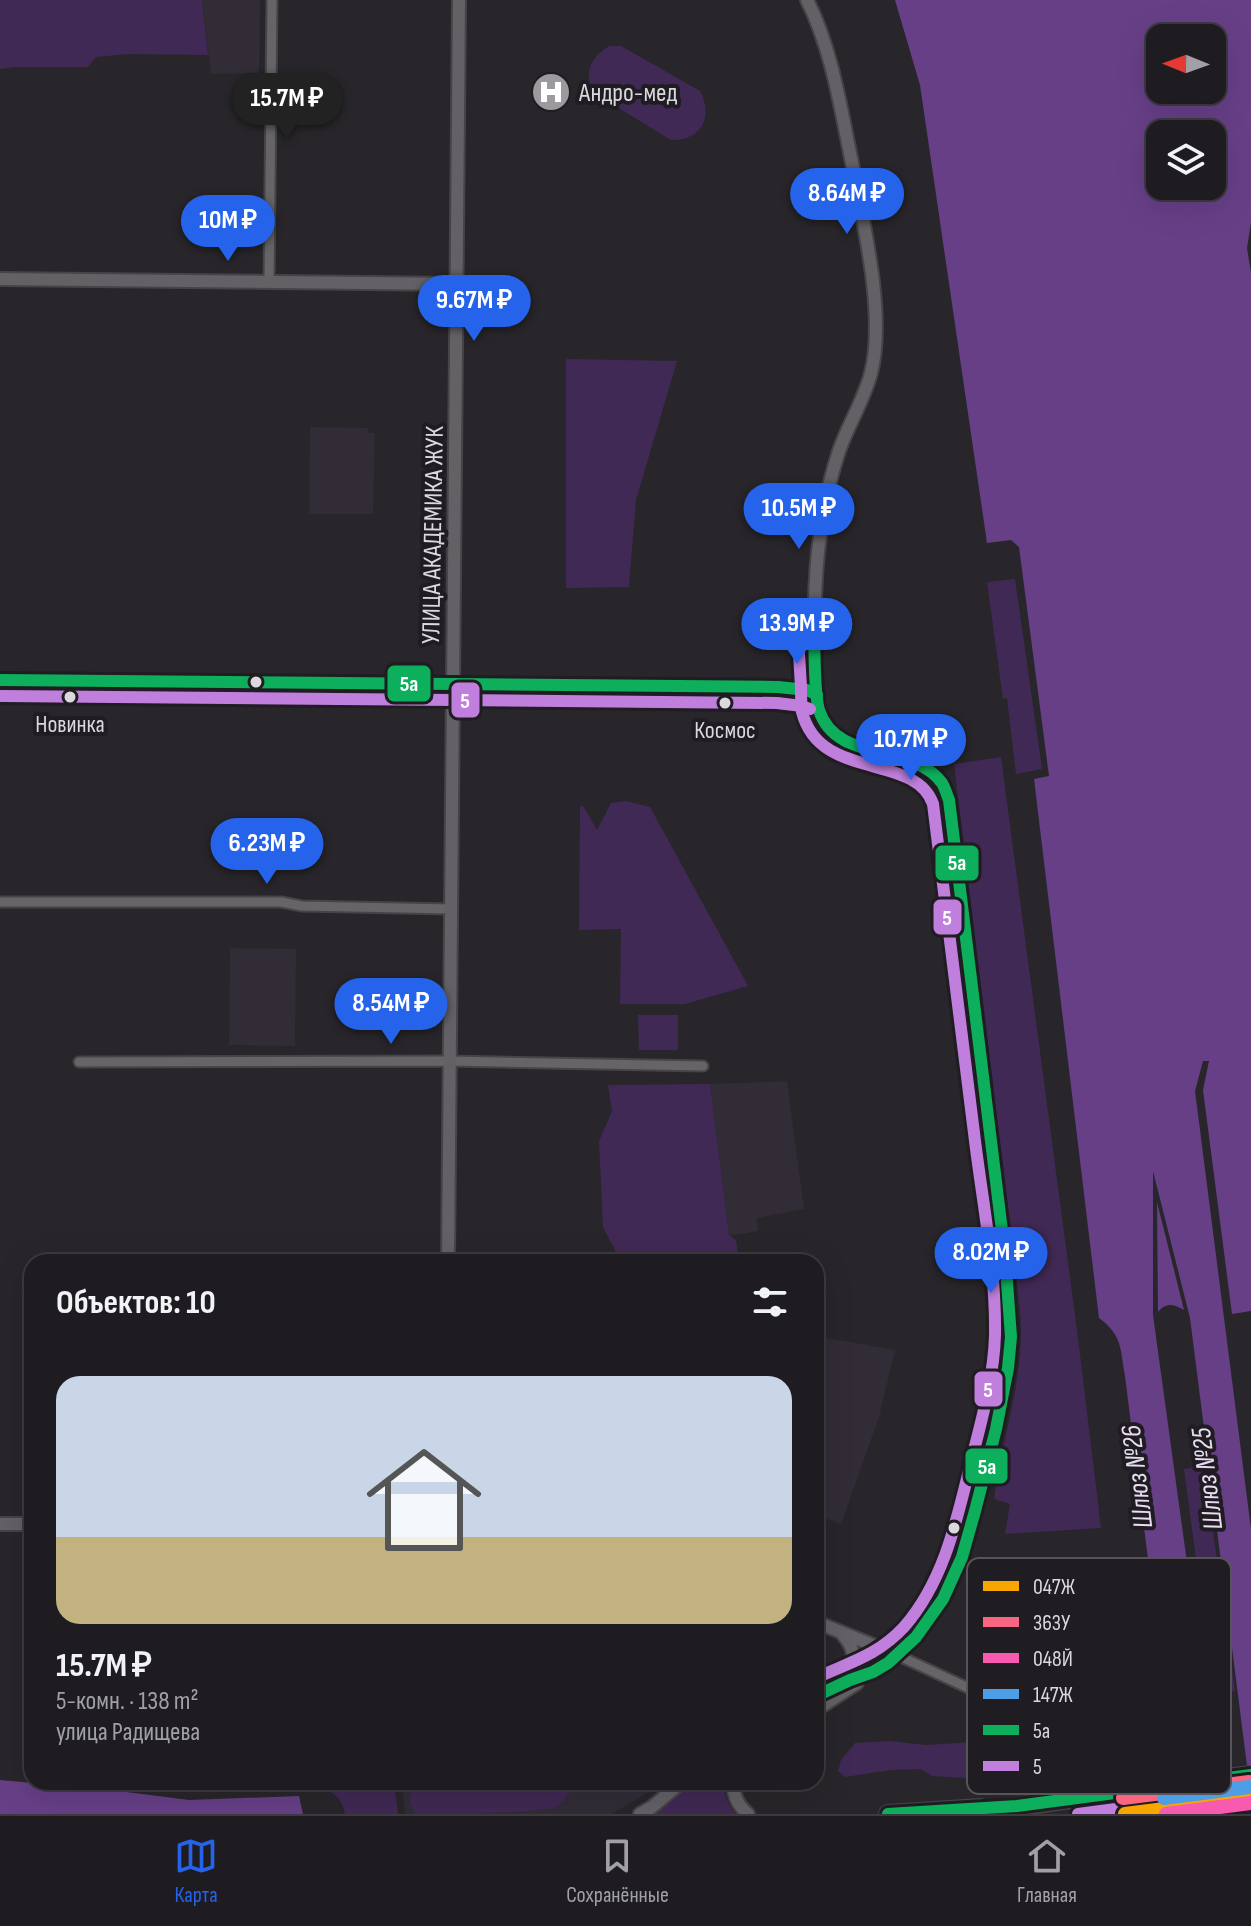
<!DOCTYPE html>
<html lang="ru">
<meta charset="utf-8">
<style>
:root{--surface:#1e1c20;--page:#262529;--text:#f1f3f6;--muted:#a1a1a5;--line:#3c3a3e;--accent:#2563eb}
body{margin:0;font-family:"Sofia Sans Condensed",sans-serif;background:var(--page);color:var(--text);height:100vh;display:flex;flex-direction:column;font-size:30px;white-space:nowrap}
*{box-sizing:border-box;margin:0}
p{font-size:26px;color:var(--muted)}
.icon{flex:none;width:44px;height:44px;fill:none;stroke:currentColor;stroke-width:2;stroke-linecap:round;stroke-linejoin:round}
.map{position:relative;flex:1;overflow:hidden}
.sheet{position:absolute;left:24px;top:1254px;width:800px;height:536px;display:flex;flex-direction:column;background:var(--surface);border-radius:24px;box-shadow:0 8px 32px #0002,0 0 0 2px var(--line)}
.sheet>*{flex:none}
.needle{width:52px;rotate:271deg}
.controls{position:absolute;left:1146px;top:24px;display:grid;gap:16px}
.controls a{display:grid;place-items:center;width:80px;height:80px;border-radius:16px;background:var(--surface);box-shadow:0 8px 32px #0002,0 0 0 2px var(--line);font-size:40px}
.price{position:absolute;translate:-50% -68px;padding:0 18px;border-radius:28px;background:var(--accent);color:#fff;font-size:26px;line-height:52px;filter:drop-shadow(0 2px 4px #0008)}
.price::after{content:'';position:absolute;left:50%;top:48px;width:24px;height:18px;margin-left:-12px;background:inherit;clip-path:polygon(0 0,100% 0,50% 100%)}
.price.current{background:#222;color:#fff}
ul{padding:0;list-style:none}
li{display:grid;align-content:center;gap:16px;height:424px;padding:0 32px}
li span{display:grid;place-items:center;height:248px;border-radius:24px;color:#555}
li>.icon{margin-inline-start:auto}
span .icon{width:144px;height:144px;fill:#fffc;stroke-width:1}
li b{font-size:34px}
h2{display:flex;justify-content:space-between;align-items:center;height:96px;padding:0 32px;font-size:34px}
.tab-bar{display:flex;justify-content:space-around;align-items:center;height:112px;border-top:2px solid var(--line);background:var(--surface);font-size:22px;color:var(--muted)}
.tab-bar a{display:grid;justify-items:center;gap:4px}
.tab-bar .current{color:var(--accent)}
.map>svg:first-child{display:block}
.built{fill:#312c36}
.green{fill:#402954}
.water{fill:#673f87;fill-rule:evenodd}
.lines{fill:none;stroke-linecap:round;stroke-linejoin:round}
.street-casing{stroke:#454447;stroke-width:13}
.secondary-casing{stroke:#454447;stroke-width:16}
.highway-casing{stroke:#454447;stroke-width:20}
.street{stroke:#666467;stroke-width:9}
.secondary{stroke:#636066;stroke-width:12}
.highway{stroke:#67626b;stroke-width:16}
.highway-bridge-casing{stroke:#454447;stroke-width:20;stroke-linecap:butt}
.highway-bridge{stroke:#67626b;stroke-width:16}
.bus-1-casing{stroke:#1f1c22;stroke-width:18}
.bus-2-casing{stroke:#1f1c22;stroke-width:18}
.bus-1{stroke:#0daf5c;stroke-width:12}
.bus-2{stroke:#c07fdc;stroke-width:12}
.rail-1-casing{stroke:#1f1c22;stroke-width:20}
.rail-2-casing{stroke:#1f1c22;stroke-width:20}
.rail-3-casing{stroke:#1f1c22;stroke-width:20}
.rail-4-casing{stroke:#1f1c22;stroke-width:20}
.rail-1{stroke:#f7a600;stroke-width:14}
.rail-2{stroke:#fa6682;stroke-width:14}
.rail-3{stroke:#f75aaf;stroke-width:14}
.rail-4{stroke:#4d9ee5;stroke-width:14}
.bus-dot{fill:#dbd9dd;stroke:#1f1c22;stroke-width:3}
.labels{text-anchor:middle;stroke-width:8;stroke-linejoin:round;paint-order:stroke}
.bus-label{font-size:24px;fill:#dbd9dd;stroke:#1f1c22}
.poi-label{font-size:26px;fill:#dbd9dd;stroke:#1f1c22;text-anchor:start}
.street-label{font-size:26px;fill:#dbd9dd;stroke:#1f1c22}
.water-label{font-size:28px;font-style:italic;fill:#e7dcf2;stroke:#1f1c22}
.key{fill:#1f1c22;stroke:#57555a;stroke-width:2}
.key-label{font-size:22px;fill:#dbd9dd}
.line-badge{stroke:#1f1c22;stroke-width:3}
.badge-label{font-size:22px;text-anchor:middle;font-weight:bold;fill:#fff}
</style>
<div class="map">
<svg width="1251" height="1814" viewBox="0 0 1251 1814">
<rect width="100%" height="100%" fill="#28262a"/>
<g class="built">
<polygon points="202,0 260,0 259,73 211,74"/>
<polygon points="310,427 368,428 368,433 375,433 373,514 309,514"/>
<polygon points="230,948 296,949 295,1046 229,1045"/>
<polygon points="787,1081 804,1209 757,1218 758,1231 729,1236 710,1084"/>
<polygon points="816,1336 895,1350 879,1417 841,1524 816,1515"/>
<polygon points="402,1782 665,1782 612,1814 405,1814"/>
</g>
<g class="green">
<polygon points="0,0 202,0 208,55 128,54 96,57 88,67 15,67 0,69"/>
<path d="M 610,46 L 621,46 L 700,91 C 714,117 701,141 671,140 C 653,129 635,118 617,107 C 610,103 601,99 596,93 C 581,75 592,55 610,46 Z"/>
<polygon points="566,359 677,361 636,500 629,587 566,588"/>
<polygon points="1015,579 1042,769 1016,774 1007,698 1003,699 987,582"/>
<path d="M 1001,757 L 1078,1338 L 1101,1528 L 1005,1534 L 1010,1504 L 994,1499 C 1001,1444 1021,1388 1021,1332 C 1021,1316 1019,1299 1017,1283 L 954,764 Z"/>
<polygon points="626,801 650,807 748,986 685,1004 620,1004 621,929 579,930 580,806 583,806 597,830 611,803"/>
<polygon points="638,1015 678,1015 678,1050 639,1050"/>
<polygon points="710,1084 729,1235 736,1240 739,1262 621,1262 603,1227 599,1141 612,1111 608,1085"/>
<polygon points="1204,1466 1235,1691 1214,1694 1184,1469"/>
<polygon points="889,1741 926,1745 990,1741 1010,1749 1019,1767 1006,1776 982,1779 932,1776 921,1769 891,1770 845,1777 838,1771 841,1760 855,1743"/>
<path d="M 173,1782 L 226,1782 C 209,1789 188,1798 173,1782 Z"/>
<path d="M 276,1782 L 390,1782 L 395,1790 L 398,1814 L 345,1814 C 339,1777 300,1793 276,1782 Z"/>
<path d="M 411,1782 L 572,1782 C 571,1793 564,1802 555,1807 C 530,1814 446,1814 415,1814 L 410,1802 Z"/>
<path d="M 689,1782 L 723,1782 C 724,1795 728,1805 736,1814 L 649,1814 Z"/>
</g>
<g class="water">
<path d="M 895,0 L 1251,0 L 1251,222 L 1247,248 L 1251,273 L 1251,1311 L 1232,1314 L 1203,1090 L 1209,1061 L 1203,1061 L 1195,1091 L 1251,1529 L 1251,1797 L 1190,1318 L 1153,1171 L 1153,1315 L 1212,1745 L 1212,1814 L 1180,1814 L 1125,1376 C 1120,1349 1123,1336 1099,1318 L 1034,779 L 1049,776 L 1019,547 L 1011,540 L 987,543 L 920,85 ZM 1160,38 L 1212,38 L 1212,90 L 1160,90 ZM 1160,134 L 1212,134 L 1212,186 L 1160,186 Z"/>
<path d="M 1157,1202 L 1184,1310 C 1174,1304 1166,1302 1158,1312 Z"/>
<polygon points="0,1780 111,1790 189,1800 299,1796 303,1814 0,1814"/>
</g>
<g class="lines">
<defs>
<g id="street">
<polyline points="269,282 272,0"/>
<polyline points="0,902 281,902 302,906 451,909"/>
<polyline points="79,1062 449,1061 703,1066"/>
<path d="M 897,1655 L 1018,1711 C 1035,1713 1051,1712 1067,1711 C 1075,1711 1084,1709 1092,1710 C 1146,1718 1143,1772 1148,1814"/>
</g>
<g id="secondary">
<path d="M 807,0 C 832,49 841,110 852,163 C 863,222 886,315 871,373 C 864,400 848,425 839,451 C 817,518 813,585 815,655 C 815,674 814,696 820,715 C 830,749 903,753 930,771 C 941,778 945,789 949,800 L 1005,1255 L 1010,1307 L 1011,1337 L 1008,1368 L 996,1429 L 975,1511 L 962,1557 L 943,1599 L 916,1637 L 888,1663 L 873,1672 L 850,1680 L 816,1696"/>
<polyline points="0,279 456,284"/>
<polyline points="0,680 778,687 807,690 817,695"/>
<polyline points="448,1262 459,0"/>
<polyline points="0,1524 32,1524"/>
<polyline points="816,1622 897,1655"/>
<path d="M 843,1635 C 856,1649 855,1662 850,1680"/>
<polyline points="816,1710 857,1683"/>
<path d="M 733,1782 C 733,1795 737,1805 748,1814"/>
<polyline points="640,1814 652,1807 682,1782"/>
</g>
<g id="highway">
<polyline points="888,1814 980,1808"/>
<polyline points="968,1814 1105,1794"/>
</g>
</defs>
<use href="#street" class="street-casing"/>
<use href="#secondary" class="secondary-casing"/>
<use href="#highway" class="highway-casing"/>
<use href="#street" class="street"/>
<use href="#secondary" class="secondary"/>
<use href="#highway" class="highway"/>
<defs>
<polyline id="highway-bridge" points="1105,1794 1251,1775"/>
</defs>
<use href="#highway-bridge" class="highway-bridge-casing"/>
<use href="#highway-bridge" class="highway-bridge"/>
<defs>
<g id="bus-1">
<path d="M 814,636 C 815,655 814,694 819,710 C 836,764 912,742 942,783 C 945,788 947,795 949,800 L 1005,1255 L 1011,1337 L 1008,1368 L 996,1429 L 975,1511 L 962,1557 L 943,1599 L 916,1637 L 888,1663 L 873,1672 L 850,1680 L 816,1696"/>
<polyline points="0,680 778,687 807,690 817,695"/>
<polyline points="888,1814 1017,1806 1251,1775"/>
</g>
<g id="bus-2">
<path d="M 798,637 C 799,654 800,670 801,687 C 801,695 801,704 802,712 C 820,782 915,752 933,804 C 947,916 961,1029 975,1141 C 983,1205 996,1270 995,1335 C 994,1374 983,1415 973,1454 C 958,1514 946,1579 904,1627 C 877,1656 850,1662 816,1678"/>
<polyline points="0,696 777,703 802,706 810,709"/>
<polyline points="1078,1814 1251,1791"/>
</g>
</defs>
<use href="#bus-1" class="bus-1-casing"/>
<use href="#bus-2" class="bus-2-casing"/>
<use href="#bus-1" class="bus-1"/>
<use href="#bus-2" class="bus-2"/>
<defs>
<polyline id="rail-1" points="1125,1814 1251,1798"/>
<polyline id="rail-2" points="1123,1798 1249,1782"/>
<polyline id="rail-3" points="1166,1814 1251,1803"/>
<polyline id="rail-4" points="1164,1798 1249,1787"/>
</defs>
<use href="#rail-1" class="rail-1-casing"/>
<use href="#rail-2" class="rail-2-casing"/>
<use href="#rail-3" class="rail-3-casing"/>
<use href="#rail-4" class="rail-4-casing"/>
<use href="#rail-1" class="rail-1"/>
<use href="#rail-2" class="rail-2"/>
<use href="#rail-3" class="rail-3"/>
<use href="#rail-4" class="rail-4"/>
</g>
<defs>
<symbol id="hospital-disc" viewBox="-11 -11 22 22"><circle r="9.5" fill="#9c9a9e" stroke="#1f1c22"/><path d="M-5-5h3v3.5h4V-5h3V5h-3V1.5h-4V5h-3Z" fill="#fff"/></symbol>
</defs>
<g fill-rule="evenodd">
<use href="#hospital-disc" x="529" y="70" width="44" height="44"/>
</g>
<g class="bus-dot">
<circle cx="256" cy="682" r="7"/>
<circle cx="70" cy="697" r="7"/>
<circle cx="725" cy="703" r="7"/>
<circle cx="954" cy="1528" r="7"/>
</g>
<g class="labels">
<g class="bus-label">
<text x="70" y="732">Новинка</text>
<text x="725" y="738">Космос</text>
</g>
<g class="poi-label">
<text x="579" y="101">Андро-мед</text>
</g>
<g class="street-label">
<text transform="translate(432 535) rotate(-89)" y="9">УЛИЦА АКАДЕМИКА ЖУК</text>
</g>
<g class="water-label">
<text transform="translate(1136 1477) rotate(-97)" y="10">Шлюз №26</text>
<text transform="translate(1206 1479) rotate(-97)" y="10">Шлюз №25</text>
</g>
</g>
<rect x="967" y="1558" width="264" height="236" rx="12" class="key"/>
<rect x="983" y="1581" width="36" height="10" fill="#f7a600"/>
<rect x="983" y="1617" width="36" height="10" fill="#fa6682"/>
<rect x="983" y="1653" width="36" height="10" fill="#f75aaf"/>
<rect x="983" y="1689" width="36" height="10" fill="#4d9ee5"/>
<rect x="983" y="1725" width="36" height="10" fill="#0daf5c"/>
<rect x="983" y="1761" width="36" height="10" fill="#c07fdc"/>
<g class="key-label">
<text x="1033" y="1594">047Ж</text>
<text x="1033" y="1630">363У</text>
<text x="1033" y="1666">048Й</text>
<text x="1033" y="1702">147Ж</text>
<text x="1033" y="1738">5а</text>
<text x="1033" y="1774">5</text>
</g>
<g class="line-badge">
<rect x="386" y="664" width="46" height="39" rx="8" fill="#0daf5c"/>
<rect x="450" y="681" width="31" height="38" rx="8" fill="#c07fdc"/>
<rect x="934" y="844" width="46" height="38" rx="8" fill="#0daf5c"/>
<rect x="932" y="898" width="31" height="38" rx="8" fill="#c07fdc"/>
<rect x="973" y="1370" width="31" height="38" rx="8" fill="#c07fdc"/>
<rect x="964" y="1447" width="45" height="38" rx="8" fill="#0daf5c"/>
</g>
<g class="badge-label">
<text x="409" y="691">5а</text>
<text x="465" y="708">5</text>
<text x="957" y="870">5а</text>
<text x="947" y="925">5</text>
<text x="988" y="1397">5</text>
<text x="987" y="1474">5а</text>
</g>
</svg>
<div class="controls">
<a><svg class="needle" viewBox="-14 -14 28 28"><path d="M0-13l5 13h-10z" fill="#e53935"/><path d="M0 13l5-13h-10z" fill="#a1a1a5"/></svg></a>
<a><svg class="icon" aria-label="layers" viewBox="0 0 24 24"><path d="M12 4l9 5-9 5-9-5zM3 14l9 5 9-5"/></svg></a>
</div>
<b class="price current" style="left:287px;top:141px">15.7M ₽</b>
<b class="price" style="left:847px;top:236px">8.64M ₽</b>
<b class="price" style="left:228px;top:263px">10M ₽</b>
<b class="price" style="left:474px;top:343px">9.67M ₽</b>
<b class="price" style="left:799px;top:551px">10.5M ₽</b>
<b class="price" style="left:797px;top:666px">13.9M ₽</b>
<b class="price" style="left:911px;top:782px">10.7M ₽</b>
<b class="price" style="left:267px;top:886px">6.23M ₽</b>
<b class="price" style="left:391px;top:1046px">8.54M ₽</b>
<b class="price" style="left:991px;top:1295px">8.02M ₽</b>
<section class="sheet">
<h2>Объектов: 10<svg class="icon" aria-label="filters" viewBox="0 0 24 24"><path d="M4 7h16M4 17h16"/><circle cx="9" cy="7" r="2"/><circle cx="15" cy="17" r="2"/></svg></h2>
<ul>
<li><span style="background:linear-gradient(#c9d6e8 65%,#c2b280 0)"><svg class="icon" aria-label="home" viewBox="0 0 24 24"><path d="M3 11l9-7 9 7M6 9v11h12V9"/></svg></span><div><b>15.7M ₽</b><p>5-комн. · 138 m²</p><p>улица Радищева</p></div></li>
</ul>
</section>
</div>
<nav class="tab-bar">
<a class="current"><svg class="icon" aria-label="map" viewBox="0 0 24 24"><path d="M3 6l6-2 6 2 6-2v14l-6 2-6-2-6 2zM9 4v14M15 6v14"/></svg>Карта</a>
<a><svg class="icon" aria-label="saved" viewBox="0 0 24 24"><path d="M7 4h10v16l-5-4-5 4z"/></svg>Сохранённые</a>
<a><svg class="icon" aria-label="home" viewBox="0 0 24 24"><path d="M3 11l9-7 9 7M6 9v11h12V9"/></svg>Главная</a>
</nav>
